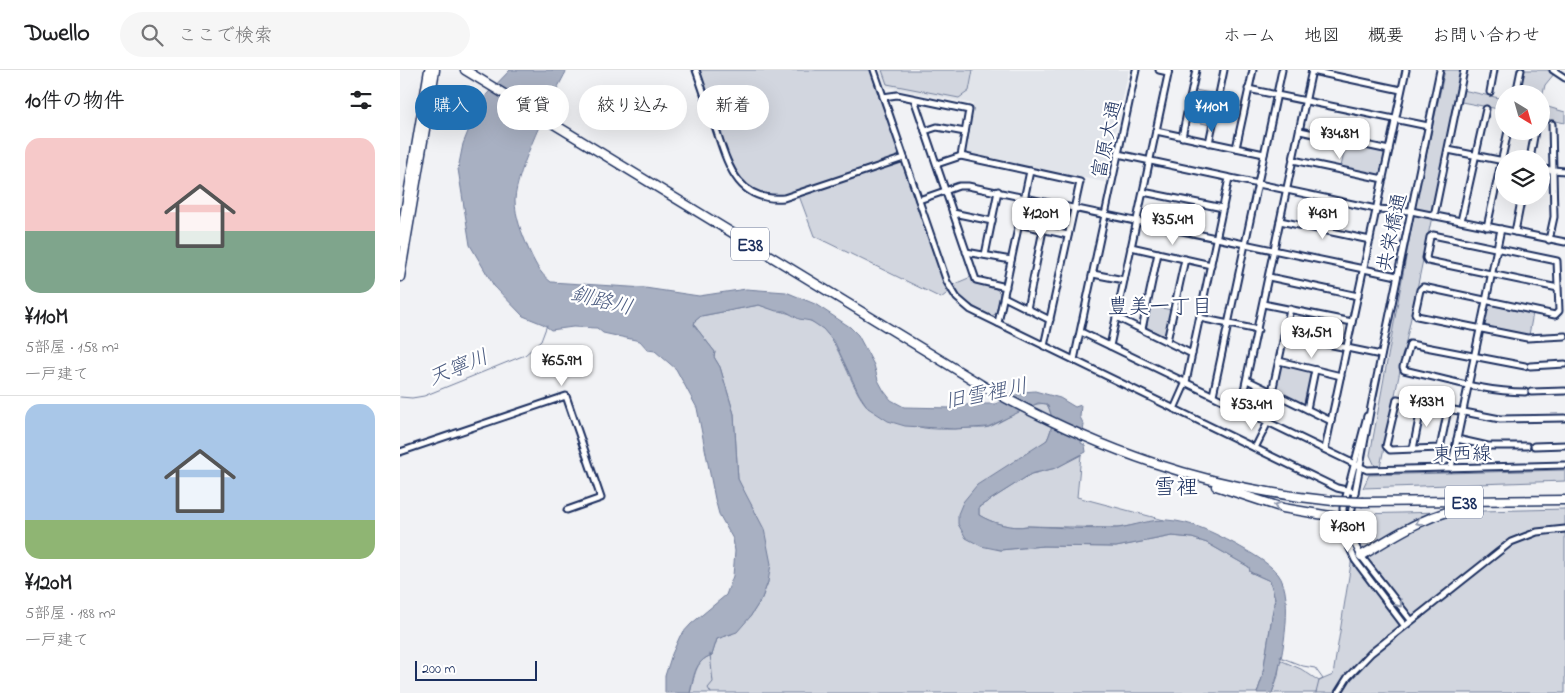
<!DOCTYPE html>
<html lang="ja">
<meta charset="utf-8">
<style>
:root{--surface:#fff;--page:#f6f6f6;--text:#202124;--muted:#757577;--line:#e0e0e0;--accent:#1f6fb2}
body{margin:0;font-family:"Indie Flower","Klee One",sans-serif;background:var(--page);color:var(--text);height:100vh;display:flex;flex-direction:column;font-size:19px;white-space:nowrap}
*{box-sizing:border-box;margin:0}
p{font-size:16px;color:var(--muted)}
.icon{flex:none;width:28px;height:28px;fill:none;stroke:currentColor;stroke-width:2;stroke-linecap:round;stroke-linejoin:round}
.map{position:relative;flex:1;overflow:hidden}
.details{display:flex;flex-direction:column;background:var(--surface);width:400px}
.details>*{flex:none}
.top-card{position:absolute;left:15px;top:15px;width:475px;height:45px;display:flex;gap:10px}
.needle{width:32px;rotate:143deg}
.tools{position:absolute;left:1095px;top:15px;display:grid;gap:10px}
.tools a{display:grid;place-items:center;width:55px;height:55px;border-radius:50%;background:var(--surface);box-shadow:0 5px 20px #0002;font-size:25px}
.scale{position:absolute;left:15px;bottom:12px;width:122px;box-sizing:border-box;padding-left:5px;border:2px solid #1b2f5e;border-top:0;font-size:14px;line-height:18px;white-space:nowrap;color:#1b2f5e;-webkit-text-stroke:4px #fff;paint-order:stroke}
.price{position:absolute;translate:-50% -42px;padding:0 11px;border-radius:10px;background:#fff;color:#222;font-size:16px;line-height:32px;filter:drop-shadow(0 1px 2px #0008)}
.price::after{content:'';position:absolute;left:50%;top:30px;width:15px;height:11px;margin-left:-8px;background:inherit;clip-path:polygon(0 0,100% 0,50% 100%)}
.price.selected{background:var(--accent);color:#fff}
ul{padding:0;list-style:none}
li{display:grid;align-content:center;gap:10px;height:265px;padding:0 25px}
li+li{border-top:1px solid var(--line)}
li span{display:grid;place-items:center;height:155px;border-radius:15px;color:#555}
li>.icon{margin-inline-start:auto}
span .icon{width:90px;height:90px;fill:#fffc;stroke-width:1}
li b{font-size:21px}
h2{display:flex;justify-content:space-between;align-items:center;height:60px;padding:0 25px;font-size:21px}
.chip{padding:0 18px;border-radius:22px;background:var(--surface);box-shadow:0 5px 20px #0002;font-size:18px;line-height:45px}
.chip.selected{background:var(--accent);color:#fff}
header{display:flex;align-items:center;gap:30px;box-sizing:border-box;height:70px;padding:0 25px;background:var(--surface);border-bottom:1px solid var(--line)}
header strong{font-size:24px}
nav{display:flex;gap:28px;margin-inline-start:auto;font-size:18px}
.search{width:350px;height:45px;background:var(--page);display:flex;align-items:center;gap:12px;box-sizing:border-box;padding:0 18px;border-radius:28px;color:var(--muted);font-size:19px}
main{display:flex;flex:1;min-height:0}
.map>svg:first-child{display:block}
.built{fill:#e1e4ea}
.green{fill:#d2d6df;stroke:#76829e}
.water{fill:#a8b0c2;stroke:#707c9a}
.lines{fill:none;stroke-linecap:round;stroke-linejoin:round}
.stream{stroke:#707c9a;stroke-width:1}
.minor-casing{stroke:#1b2f5e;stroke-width:9}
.highway-casing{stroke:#1b2f5e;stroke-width:11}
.minor{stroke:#fff;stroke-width:5}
.highway{stroke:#fff;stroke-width:8}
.highway-bridge-casing{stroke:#1b2f5e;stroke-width:11;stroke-linecap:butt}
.highway-bridge{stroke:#fff;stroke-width:8}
.oneway{stroke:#8d97ae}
.labels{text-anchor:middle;stroke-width:4.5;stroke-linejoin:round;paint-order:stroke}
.shield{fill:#fff;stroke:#5f6d8e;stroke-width:1}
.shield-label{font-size:19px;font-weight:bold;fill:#1b2f5e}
.street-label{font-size:20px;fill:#1b2f5e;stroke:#fff}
.water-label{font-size:21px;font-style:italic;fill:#4c5c81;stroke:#fff}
.neighbourhood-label{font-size:21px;fill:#1b2f5e;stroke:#fff}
.quarter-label{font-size:22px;fill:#1b2f5e;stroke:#fff}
</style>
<header>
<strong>Dwello</strong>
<div class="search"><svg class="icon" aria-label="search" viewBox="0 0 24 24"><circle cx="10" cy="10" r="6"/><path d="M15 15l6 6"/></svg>ここで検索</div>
<nav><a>ホーム</a><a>地図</a><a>概要</a><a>お問い合わせ</a></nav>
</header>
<main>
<section class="details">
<h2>10件の物件<svg class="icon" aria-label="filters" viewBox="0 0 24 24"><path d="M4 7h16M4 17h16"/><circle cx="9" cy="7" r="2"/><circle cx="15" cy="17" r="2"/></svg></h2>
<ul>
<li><span style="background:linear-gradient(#f6c9c9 60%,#7fa58c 0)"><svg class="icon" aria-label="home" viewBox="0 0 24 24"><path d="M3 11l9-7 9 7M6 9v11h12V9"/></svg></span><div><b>¥110M</b><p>5部屋 · 158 m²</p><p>一戸建て</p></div></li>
<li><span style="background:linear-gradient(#a9c7e8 75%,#8fb573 0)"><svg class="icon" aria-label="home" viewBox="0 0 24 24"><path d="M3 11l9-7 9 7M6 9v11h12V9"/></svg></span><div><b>¥120M</b><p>5部屋 · 188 m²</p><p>一戸建て</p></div></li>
</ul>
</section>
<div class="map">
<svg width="1165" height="623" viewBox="0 0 1165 623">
<rect width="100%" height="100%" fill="#f1f2f5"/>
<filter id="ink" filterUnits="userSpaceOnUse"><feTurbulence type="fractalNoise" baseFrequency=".02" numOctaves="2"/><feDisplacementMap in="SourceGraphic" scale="10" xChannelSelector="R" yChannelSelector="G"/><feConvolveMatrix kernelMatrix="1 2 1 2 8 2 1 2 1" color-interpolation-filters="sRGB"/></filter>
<g filter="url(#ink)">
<polygon class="built" points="480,0 729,0 704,112 565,83 573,34 486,17"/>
<g class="green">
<polygon points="296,0 474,0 551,220 541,228 414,166 398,123 384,128 358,126 335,107"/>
<polygon points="482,0 573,0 569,21 559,28 487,14"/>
<polygon points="1045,0 1062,0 1058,19 1104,29 1104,40 1056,31 980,397 975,396 970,385 1017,127"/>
<polygon points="1124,0 1147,0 1154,4 1145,15 1141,32 1141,24 1119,24"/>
<polygon points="794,20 817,24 810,55 788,50"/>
<polygon points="1141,35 1165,42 1165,53 1141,48"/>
<polygon points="946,73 986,81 981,105 941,97"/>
<path d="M 571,207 L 574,213 L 596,219 L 600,223 L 597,243 L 592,246 C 575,238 562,232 552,215 Z"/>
<polygon points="1089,234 1133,243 1129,265 1084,256"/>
<path d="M 359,235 C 378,242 406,245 422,258 C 442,275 454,330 471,339 C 484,345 509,355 524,358 C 538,360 555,359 570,358 C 576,358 583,359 589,357 C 605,351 631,330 647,334 C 654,348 653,357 647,370 L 563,432 L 600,480 L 643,476 L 716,477 L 772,466 L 792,468 L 807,473 L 849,497 L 850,502 L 870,511 L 875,528 L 862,608 L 857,623 L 290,623 C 295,607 294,591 312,585 L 317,569 L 332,564 L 350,547 L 362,528 L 368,512 L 353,438 L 345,425 L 338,409 L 334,344 L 320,297 L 314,287 L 315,282 L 294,255 L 295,251 L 301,246 Z"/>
<polygon points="749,235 771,240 764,267 745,256"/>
<polygon points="881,295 911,302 905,335 875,320"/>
<path d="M 681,385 L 677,427 L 764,450 L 718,458 L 627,456 C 612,459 592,453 579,445 L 579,437 L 631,404 L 656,398 Z"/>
<polygon points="1165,400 1165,411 963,418 969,405"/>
<polygon points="1165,439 1165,623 872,623 878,606 880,590 901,599 919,611 933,605 959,444"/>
</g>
<path class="water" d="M 110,0 L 167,0 C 152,27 116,101 115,130 C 115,147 122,163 128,178 C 134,191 139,203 151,212 L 245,218 L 299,226 L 346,219 L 386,222 L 415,234 L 450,257 L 458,265 L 474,295 L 478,310 L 484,321 L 491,330 L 504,337 L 551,338 L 572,334 L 595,334 L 623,322 L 635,321 L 660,328 L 675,337 L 681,335 L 680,347 L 684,355 L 681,373 L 685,375 L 686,382 L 656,398 L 631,404 L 579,437 L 579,445 C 592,453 612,459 627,456 C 657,457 689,460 718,458 C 734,456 751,449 767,450 C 793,452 812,462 835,474 C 849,482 868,492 878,504 C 896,526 881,598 872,623 L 857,623 L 862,608 L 875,528 L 870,511 L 850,502 L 849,497 L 807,473 L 792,468 L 772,466 L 716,477 L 643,476 L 600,480 L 581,476 L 566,468 L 558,454 L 558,444 L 563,432 L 577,415 L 647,370 C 653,357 654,348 647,334 L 638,333 L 588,357 L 554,359 L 505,356 L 488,351 L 468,338 L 459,324 L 435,273 L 423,259 L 411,251 L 399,249 L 385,241 L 376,241 L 359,235 L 301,246 L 295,251 L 294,255 L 315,282 L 314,287 L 320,297 L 334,344 L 338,409 L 364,459 L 371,494 L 368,512 L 362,528 L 350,547 L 337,562 L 317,569 L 312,585 C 294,591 294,607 290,623 L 265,623 L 265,606 L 272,584 L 280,566 L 291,554 L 326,525 L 333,506 L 335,481 L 333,469 L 319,444 L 315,429 L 297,338 L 276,299 L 255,281 L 248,280 L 240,271 L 203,263 L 197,258 L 173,257 L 151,260 L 143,254 L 123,246 L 94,216 L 70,175 L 58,99 L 63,74 L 75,44 L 87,24 Z"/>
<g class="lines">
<g class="stream">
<polyline points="0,327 12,328 24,326 125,285 141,271 147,255"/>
<polyline points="310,584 313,612 308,618 311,623"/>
<polyline points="880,587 903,596 915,598 923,609 919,611 916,623"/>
</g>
<defs>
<g id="minor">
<path d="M 296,0 C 303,20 309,39 316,59 C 328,95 337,132 384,128 L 504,88"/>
<polyline points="474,0 547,212 557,228 571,240 937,418 955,422"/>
<polyline points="759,0 768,2"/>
<polyline points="1153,0 1165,8"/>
<polyline points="912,1 1001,20"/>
<polyline points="848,19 1028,56"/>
<polyline points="1090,22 1094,0"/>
<polyline points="1116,24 1121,0"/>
<polyline points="483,27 497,25 569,40 561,86"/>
<polyline points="514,29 576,210 606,217"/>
<polyline points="525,61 537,57 565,62"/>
<polyline points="756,61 864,84"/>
<polyline points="900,61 989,80"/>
<polyline points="782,67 796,0"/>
<polyline points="809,73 824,0"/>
<polyline points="836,78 853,0"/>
<polyline points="1048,80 1104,91"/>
<polyline points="718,84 976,139 1011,141 1165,172"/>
<polyline points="1130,89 1135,61"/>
<polyline points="893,90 983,109"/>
<polyline points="537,94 561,86 680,112 644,276"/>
<polyline points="1141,99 1165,101"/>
<polyline points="743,122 823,138"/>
<polyline points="519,130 559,116 568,116 997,206"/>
<polyline points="553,143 592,151"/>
<polyline points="1034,146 1064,0"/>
<polyline points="880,151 970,170"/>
<polyline points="1061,151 1086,39"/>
<polyline points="619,154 668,165"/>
<polyline points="1087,157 1108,61"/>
<polyline points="1115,162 1122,126"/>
<polyline points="1149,170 1154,147 1152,54"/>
<polyline points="731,177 811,195"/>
<polyline points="566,182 611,190"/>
<polyline points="585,185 598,121"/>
<polyline points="693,204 724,210"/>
<polyline points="869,207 958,226"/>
<polyline points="1158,218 1028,191 1026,188 1030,167 1033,165 1157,191 1159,241 1155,245 1023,217 1020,220 1015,243 1017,246 1127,268 1165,266"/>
<polyline points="604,227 650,250"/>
<polyline points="863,234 952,252"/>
<polyline points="627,239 643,160"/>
<polyline points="716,247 792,284"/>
<polyline points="800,248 858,260"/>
<polyline points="598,253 630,101"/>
<polyline points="742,259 758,183"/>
<polyline points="681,262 967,400 1165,395"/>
<polyline points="884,265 981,285"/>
<polyline points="767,271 785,189"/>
<polyline points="710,276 769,0"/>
<polyline points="674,290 736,0"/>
<polyline points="879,291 941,306"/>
<path d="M 1125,296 L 1010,274 L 1003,297 L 1004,300 C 1044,309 1085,322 1125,322"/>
<polyline points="1130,296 1165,294"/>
<polyline points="847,310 931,351"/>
<polyline points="872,322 890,239"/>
<polyline points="1131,322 1165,321"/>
<polyline points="813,325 882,0"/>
<polyline points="774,339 786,312 829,108"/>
<polyline points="840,339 912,0"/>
<polyline points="907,339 915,300"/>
<polyline points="1048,339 1040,378 990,380 986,376 997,329 1100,349 1165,348"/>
<polyline points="967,346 943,438 944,465 955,490 1004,555"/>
<polyline points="1057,369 1088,376 1127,376"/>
<polyline points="1134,376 1165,375"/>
<polyline points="855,378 868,352"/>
<polyline points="925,379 1006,0"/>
<polyline points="1013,379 1022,334"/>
<polyline points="0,382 166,326 201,428 167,440"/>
<polyline points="1051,398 1101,159"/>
<polyline points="1011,550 961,486 953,471 950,449 972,331 1040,0"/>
<polyline points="938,623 948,607 971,583 1111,472 1137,462 1165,459"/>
</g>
<g id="highway">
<path d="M 65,0 L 585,317 C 699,380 803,418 933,431"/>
<polyline points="0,172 29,0"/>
<polyline points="0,207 35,0"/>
<polyline points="816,416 883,438 942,448"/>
<polyline points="963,432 1165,430"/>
<path d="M 961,486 C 998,463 1032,441 1076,436"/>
</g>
</defs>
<use href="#minor" class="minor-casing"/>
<use href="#highway" class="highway-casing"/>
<use href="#minor" class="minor"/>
<use href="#highway" class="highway"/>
<defs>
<polyline id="highway-bridge" points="933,431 963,432"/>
</defs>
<use href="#highway-bridge" class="highway-bridge-casing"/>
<use href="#highway-bridge" class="highway-bridge"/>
</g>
<defs><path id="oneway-chevron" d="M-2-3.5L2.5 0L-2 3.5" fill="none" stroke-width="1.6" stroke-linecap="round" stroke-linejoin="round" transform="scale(1.25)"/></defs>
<g class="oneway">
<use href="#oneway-chevron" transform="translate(877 436) rotate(-162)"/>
<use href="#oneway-chevron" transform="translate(1019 452) rotate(157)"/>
<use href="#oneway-chevron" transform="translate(999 534) rotate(52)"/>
</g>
</g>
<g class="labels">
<g class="shield">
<rect x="331" y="157.5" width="38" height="33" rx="4"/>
<rect x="1045" y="415.5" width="38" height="33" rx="4"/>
</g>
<g class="shield-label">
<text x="350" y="181">E38</text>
<text x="1064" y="439">E38</text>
</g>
<g class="street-label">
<text transform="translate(706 69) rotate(-78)" y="7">富原大通</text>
<text transform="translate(991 162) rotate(-78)" y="7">共栄橋通</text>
<text transform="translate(1062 383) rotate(-1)" y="7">東西線</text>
</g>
<g class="water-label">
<text transform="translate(202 230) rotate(14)" y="7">釧路川</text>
<text transform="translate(58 297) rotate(-22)" y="7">天寧川</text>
<text transform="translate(586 323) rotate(-11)" y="7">旧雪裡川</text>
</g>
<g class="neighbourhood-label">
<text x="760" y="243">豊美一丁目</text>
</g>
<g class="quarter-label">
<text x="776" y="424">雪裡</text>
</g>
</g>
</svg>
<div class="tools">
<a><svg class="needle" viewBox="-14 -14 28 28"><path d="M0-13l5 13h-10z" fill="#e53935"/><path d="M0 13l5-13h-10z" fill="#757577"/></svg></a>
<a><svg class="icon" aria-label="layers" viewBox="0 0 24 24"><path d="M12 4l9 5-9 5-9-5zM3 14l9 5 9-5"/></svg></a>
</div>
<div class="scale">200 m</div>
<b class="price selected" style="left:812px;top:63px">¥110M</b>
<b class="price" style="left:940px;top:90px">¥34.8M</b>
<b class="price" style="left:641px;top:170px">¥120M</b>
<b class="price" style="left:923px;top:170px">¥43M</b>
<b class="price" style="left:773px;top:176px">¥35.4M</b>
<b class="price" style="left:912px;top:289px">¥31.5M</b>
<b class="price" style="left:162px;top:317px">¥65.9M</b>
<b class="price" style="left:1027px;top:358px">¥133M</b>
<b class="price" style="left:852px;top:361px">¥53.4M</b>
<b class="price" style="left:948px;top:483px">¥130M</b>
<div class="top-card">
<a class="chip selected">購入</a>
<a class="chip">賃貸</a>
<a class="chip">絞り込み</a>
<a class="chip">新着</a>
</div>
</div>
</main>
